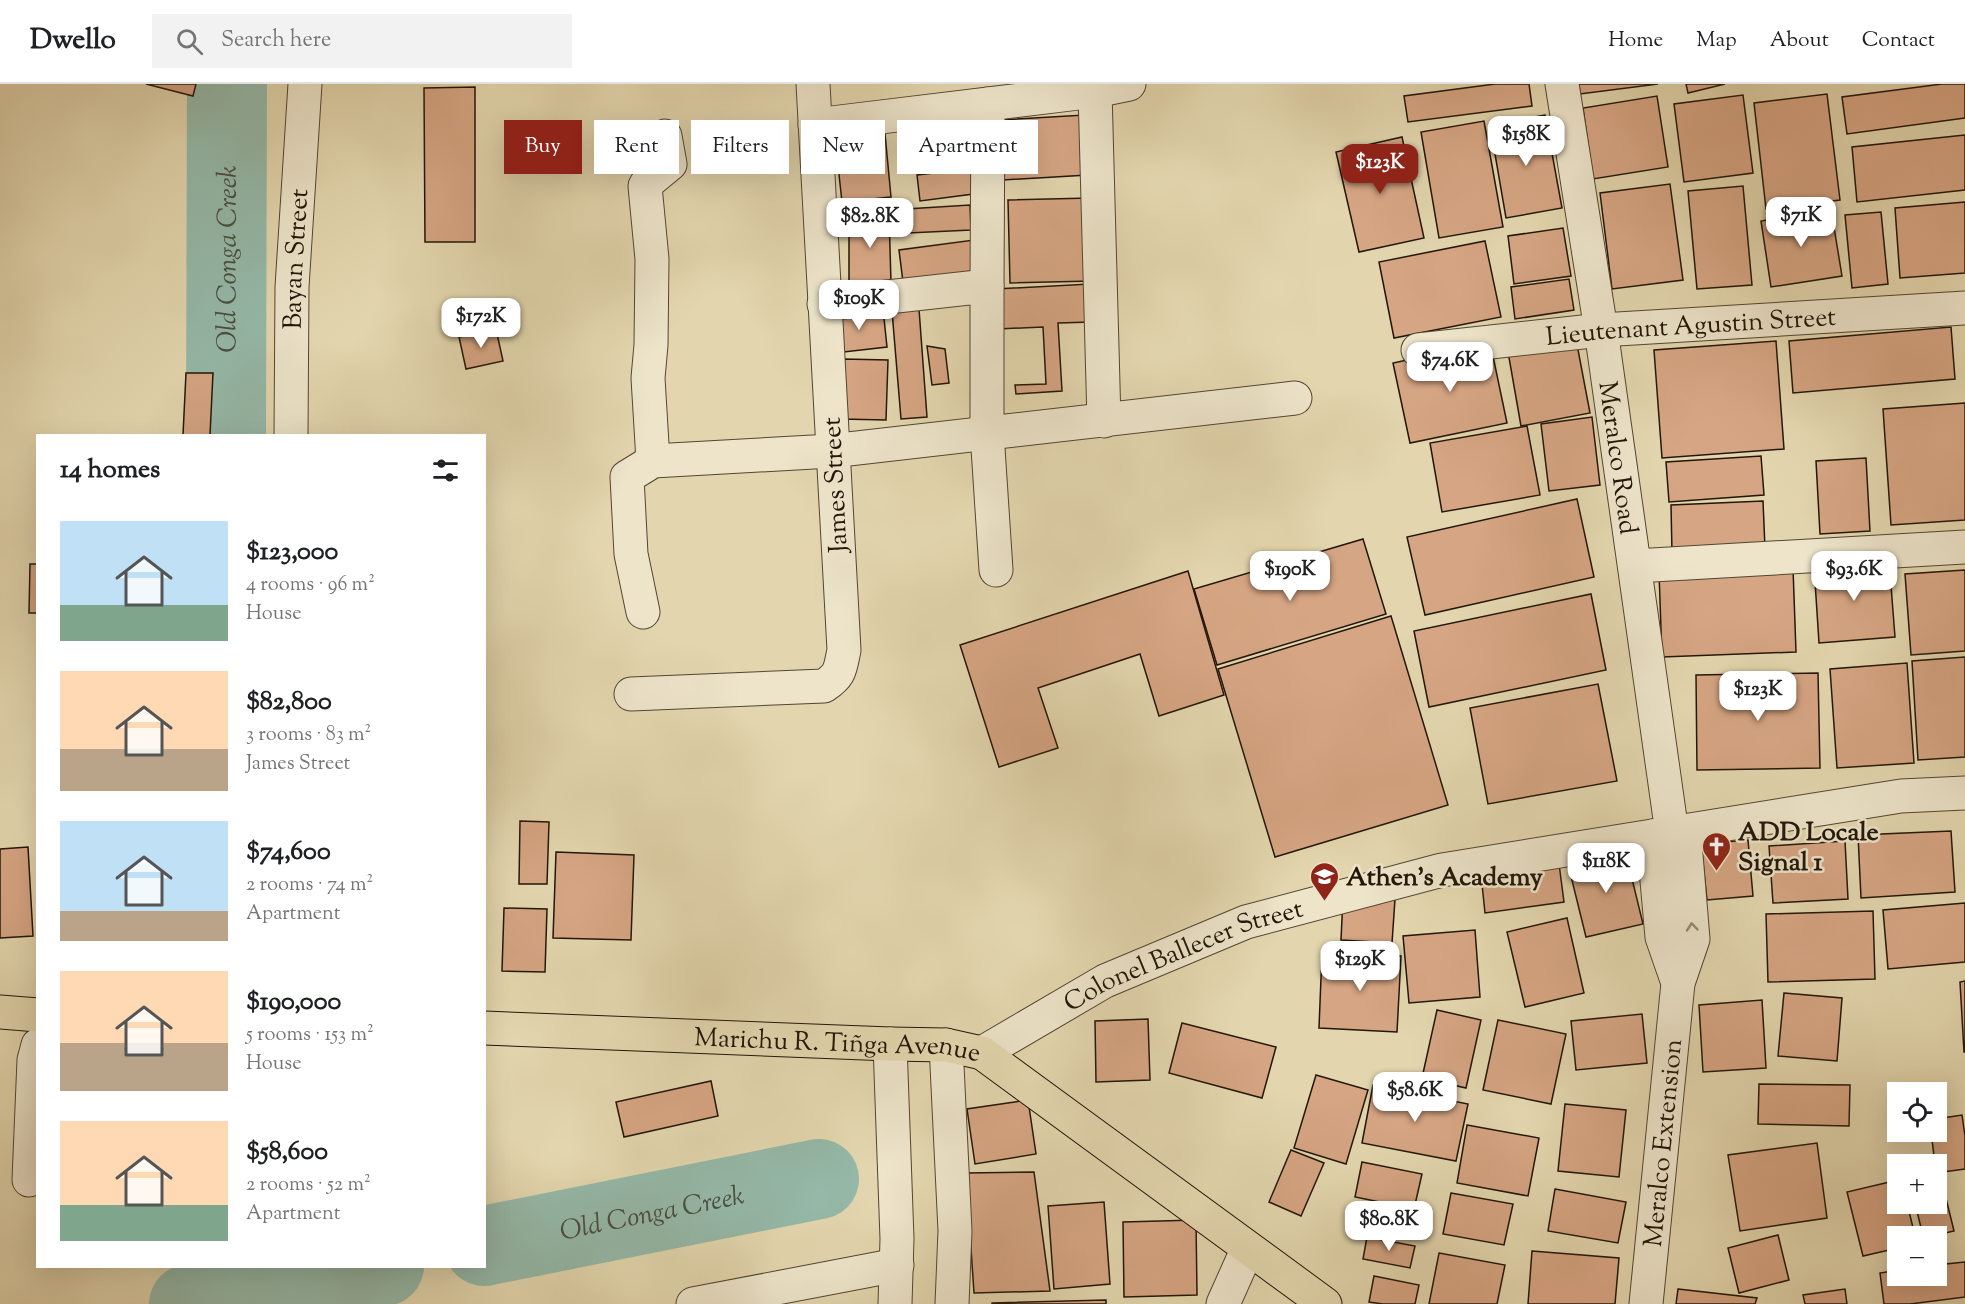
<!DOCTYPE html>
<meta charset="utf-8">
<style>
:root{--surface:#fff;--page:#f2f2f2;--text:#202124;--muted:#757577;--line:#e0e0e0;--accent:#8f2418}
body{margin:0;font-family:"Sorts Mill Goudy",serif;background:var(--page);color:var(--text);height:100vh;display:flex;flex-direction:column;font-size:22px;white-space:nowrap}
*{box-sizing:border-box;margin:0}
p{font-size:20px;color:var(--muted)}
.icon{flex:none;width:33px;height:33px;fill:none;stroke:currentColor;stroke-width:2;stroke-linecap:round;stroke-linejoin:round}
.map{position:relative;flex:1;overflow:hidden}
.details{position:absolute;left:36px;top:350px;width:450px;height:834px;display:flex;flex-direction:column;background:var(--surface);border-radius:0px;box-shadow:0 6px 24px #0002}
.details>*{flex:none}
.hud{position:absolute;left:504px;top:36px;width:570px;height:54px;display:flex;gap:12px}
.buttons{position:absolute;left:1887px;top:998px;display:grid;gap:12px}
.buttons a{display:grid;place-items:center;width:60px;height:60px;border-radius:0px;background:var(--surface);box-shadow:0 6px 24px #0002;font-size:30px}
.price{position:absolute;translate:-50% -51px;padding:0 14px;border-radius:12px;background:#fff;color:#222;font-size:20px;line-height:39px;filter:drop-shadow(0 2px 3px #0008)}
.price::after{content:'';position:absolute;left:50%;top:36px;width:18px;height:14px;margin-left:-9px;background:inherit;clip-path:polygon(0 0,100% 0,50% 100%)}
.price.on{background:var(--accent);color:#fff}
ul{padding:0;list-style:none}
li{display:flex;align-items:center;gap:18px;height:150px;padding:0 24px}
li span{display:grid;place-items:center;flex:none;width:168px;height:120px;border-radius:0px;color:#555}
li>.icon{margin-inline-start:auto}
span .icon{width:72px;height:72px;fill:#fffc;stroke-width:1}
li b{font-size:26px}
h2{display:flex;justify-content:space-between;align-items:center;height:72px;padding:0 24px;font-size:26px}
.tag{padding:0 21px;border-radius:0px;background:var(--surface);box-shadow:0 6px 24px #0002;font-size:21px;line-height:54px}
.tag.on{background:var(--accent);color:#fff}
header{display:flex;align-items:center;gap:36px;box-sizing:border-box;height:84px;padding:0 30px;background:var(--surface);border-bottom:2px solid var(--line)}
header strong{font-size:28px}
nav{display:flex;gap:33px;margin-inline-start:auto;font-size:21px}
.search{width:420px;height:54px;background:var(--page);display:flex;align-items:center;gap:15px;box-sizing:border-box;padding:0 21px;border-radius:0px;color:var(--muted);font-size:22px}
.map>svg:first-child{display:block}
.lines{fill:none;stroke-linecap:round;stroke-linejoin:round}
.river{stroke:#95b9a9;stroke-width:80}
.building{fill:#d6a583;stroke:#221609;stroke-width:1.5}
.minor-casing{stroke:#524632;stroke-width:35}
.major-casing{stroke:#221609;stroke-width:35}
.minor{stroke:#ede4ca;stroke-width:33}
.major{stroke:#e3d6ae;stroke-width:33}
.oneway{stroke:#928773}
.labels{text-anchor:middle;stroke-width:5;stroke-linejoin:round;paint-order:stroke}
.street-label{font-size:26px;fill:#221609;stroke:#ede4ca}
.poi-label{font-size:26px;font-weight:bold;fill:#221609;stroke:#ede4ca;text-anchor:start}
.water-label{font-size:27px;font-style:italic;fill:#4a4f41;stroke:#ede4ca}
</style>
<header>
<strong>Dwello</strong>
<div class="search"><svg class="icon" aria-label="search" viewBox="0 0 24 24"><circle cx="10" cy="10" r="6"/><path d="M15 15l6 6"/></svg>Search here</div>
<nav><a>Home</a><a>Map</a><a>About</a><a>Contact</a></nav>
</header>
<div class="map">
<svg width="1965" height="1220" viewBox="0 0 1965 1220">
<rect width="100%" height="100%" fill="#e3d6ae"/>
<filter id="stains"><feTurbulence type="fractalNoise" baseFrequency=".00333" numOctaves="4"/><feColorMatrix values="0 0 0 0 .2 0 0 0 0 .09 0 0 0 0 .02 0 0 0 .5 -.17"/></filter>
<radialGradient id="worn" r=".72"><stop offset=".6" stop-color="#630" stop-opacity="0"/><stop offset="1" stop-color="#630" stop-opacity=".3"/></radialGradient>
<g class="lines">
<g class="river">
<path id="s1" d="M 226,351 L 227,0"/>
<path id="s2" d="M 484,1162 L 819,1095"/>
<polyline points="189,1220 384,1182"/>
</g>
</g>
<g class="building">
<polygon points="146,0 196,0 193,12"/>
<polygon points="1495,0 1529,0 1532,22 1408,38 1404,12"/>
<polygon points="1579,0 1658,0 1580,10"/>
<polygon points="1686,0 1725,0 1688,9"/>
<polygon points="1942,0 1965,0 1965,34 1847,50 1842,13"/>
<polygon points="475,3 475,158 425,158 424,4"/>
<polygon points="1827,10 1840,116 1766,125 1754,19"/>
<polygon points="1743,11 1753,89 1684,98 1674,20"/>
<polygon points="1657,12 1668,83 1593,95 1583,24"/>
<polygon points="968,31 975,69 915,80 907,43"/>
<polygon points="1085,31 1088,91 1003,96 1000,36"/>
<polygon points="1545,31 1562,124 1506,134 1490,41"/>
<polygon points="1484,37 1503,143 1439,154 1421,48"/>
<polygon points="884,39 891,113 842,118 834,45"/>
<polygon points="1965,51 1965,106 1857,118 1852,63"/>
<polygon points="1402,53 1424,154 1359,168 1336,68"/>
<polygon points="977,84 981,109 920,117 917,91"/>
<polygon points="1670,100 1683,196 1612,205 1600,109"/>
<polygon points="1743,102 1752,201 1697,205 1688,107"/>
<polygon points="1091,114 1093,197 1010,199 1008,116"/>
<polygon points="1965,118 1965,189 1900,194 1895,124"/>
<polygon points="970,121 971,146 908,149 906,125"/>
<polygon points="1831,125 1842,192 1771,203 1761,137"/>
<polygon points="1881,128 1888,200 1852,204 1845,131"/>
<polygon points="889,129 891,199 849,200 849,130"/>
<polygon points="1563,144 1571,192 1514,200 1508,152"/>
<polygon points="974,156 978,188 903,198 899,166"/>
<polygon points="1485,157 1501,233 1394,254 1379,178"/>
<polygon points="1569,195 1574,226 1515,235 1511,203"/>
<polygon points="1090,200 1092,238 1058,239 1062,307 1016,310 1015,301 1046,300 1043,243 998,245 996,205"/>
<polygon points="883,225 887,263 835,269 831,230"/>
<polygon points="919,225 927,333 901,335 892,227"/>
<polygon points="1951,243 1955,295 1793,309 1789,257"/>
<polygon points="496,245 503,277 466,285 459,253"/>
<polygon points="1575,250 1590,329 1521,342 1507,262"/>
<polygon points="1776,257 1784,365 1662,374 1654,266"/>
<polygon points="1490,258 1507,339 1410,359 1393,279"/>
<polygon points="927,262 945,265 949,299 932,301"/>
<polygon points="843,275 888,276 886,336 841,335"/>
<polygon points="186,289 213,289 210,351 183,351"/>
<polygon points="1965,319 1965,436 1891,441 1883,325"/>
<polygon points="1592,333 1600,401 1549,407 1541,340"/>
<polygon points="1527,342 1540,411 1442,428 1430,359"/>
<polygon points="1761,372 1764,411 1669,418 1666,378"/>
<polygon points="1866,374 1870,447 1820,450 1816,377"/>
<polygon points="1577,415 1594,493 1425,531 1407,453"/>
<polygon points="1763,417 1765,464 1672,469 1671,421"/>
<polygon points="1363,455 1386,530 1217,581 1194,505"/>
<polygon points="1889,476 1895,553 1819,559 1814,482"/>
<polygon points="30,480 38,480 38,529 29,529"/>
<polygon points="1793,484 1796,568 1662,573 1659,489"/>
<polygon points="1965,486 1965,567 1911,571 1905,490"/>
<polygon points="1188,487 1224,611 1159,632 1140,570 1038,604 1058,664 999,683 960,561"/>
<polygon points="1591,510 1606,586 1429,623 1414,547"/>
<polygon points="1391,532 1448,721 1275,773 1218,585"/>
<polygon points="1965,573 1965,673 1918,676 1912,577"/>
<polygon points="1907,579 1914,679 1837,684 1830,585"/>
<polygon points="1818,589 1820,684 1697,686 1696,591"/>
<polygon points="1598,600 1617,697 1488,720 1470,624"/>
<polygon points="520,737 549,738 547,800 519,800"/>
<polygon points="1951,747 1955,808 1861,814 1858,751"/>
<polygon points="1748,756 1753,812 1707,816 1701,760"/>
<polygon points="1845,757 1848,815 1773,819 1769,762"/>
<polygon points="28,763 33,852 0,854 0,765"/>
<polygon points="1625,766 1643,840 1586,853 1568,780"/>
<polygon points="556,768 634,771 631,856 553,854"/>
<polygon points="1558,772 1564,818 1485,829 1480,781"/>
<polygon points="1343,813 1395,815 1392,859 1341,856"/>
<polygon points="1965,819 1965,878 1888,885 1883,826"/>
<polygon points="504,824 547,825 545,888 502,887"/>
<polygon points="1873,827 1875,895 1768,898 1766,830"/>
<polygon points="1567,834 1584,909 1525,923 1507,848"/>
<polygon points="1475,846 1480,913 1409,919 1403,852"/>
<polygon points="1322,869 1401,872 1397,948 1319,944"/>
<polygon points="1965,897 1965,968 1964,968 1960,898"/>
<polygon points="1784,909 1842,914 1837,977 1778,972"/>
<polygon points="1762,916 1766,984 1703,988 1699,921"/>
<polygon points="1437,926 1481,936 1466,1004 1422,994"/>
<polygon points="1642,930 1647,979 1576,986 1571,937"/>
<polygon points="1148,935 1150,996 1096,998 1095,937"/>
<polygon points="1498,936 1566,950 1551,1020 1483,1006"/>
<polygon points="1182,939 1276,963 1262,1014 1169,989"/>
<polygon points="1316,991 1368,1006 1346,1080 1294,1064"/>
<polygon points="711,997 718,1032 624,1053 616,1018"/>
<polygon points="1759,1000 1850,1001 1849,1042 1758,1040"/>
<polygon points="1373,1001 1468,1020 1456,1077 1362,1059"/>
<polygon points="1028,1016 1036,1070 975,1080 967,1025"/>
<polygon points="1565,1020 1626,1026 1619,1093 1558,1087"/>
<polygon points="1962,1031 1965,1052 1965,1085 1936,1089 1931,1047 1936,1047 1936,1035"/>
<polygon points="1467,1041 1539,1054 1528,1112 1457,1099"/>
<polygon points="1817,1059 1827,1134 1740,1147 1728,1071"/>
<polygon points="1291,1066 1324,1079 1301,1132 1269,1118"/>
<polygon points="1362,1078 1422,1090 1414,1125 1355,1113"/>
<polygon points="1034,1088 1050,1207 974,1209 966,1089"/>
<polygon points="1898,1096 1898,1119 1907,1119 1915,1152 1898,1152 1898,1164 1863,1172 1847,1108"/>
<polygon points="1942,1098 1954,1147 1932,1152 1923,1152 1915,1119 1936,1119 1936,1099"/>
<polygon points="1555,1105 1626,1118 1618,1159 1548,1147"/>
<polygon points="1451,1109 1513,1120 1504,1161 1443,1150"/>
<polygon points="1104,1118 1110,1200 1054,1205 1048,1122"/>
<polygon points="1196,1136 1197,1211 1124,1213 1123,1138"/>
<polygon points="1778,1151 1789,1196 1739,1209 1728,1164"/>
<polygon points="1367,1153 1415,1162 1410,1184 1363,1175"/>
<polygon points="1532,1167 1619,1174 1615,1220 1528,1220"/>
<polygon points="1439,1169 1505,1181 1497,1220 1429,1220"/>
<polygon points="1965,1178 1965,1213 1910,1220 1884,1220 1880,1189 1898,1186 1898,1191 1936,1191 1936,1181"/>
<polygon points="1374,1192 1419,1201 1415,1220 1383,1220 1369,1218"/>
<polygon points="1678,1205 1757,1214 1755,1220 1676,1220"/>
<polygon points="1845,1205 1847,1220 1805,1220 1803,1211"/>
<polygon points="1106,1216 1106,1220 992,1220 992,1219"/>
</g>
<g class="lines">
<defs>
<g id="minor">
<path id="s3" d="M 1562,0 L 1601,246 L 1672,749"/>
<polyline points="1095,7 1104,337"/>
<polyline points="815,41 1095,7 1129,0"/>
<polyline points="987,202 988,20"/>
<polyline points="824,220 987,202 987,349 996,486"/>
<path id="s4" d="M 1418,266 L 1601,246 L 1965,224"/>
<path id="s5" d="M 291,351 L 292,203 L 305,0"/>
<polyline points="653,377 648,294 651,261 652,175 645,102 647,99 670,80 665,52"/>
<polyline points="1635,482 1965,463"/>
<polyline points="643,528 631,470 627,393 653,377 831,367 1295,314"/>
<path d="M 631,610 L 824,602 C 841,591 840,585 844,566 L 813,0"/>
<polyline points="1653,752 1662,853 1678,899"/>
<polyline points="890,960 897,1155 895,1220"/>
<polyline points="946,961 955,1147 952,1220"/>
<path id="s6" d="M 982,969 L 1105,897 L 1246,838 L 1442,786 L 1901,712 L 1965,709"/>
<polyline points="29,1096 34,976 38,961"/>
<polyline points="693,1220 897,1181"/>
<polyline points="1223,1220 1248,1164"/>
<path id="s7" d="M 1646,1220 L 1678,899 L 1693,855 L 1684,747"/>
</g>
<g id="major">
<polyline points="0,928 38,931"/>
<path id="s8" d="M 484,944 L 890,960 L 946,961 L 982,969 L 1325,1220"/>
</g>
</defs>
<use href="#minor" class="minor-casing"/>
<use href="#major" class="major-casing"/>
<use href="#minor" class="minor"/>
<use href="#major" class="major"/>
</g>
<defs><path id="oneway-chevron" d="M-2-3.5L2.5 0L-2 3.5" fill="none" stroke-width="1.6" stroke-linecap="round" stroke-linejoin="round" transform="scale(1.5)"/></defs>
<use class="oneway" href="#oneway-chevron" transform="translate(1692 843) rotate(-95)"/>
<defs>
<symbol id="church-pin" viewBox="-11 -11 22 30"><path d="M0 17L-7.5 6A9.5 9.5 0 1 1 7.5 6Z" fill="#8f2418" stroke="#ede4ca"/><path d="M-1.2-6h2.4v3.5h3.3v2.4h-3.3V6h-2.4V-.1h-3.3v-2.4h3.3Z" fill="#fff"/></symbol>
<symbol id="school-pin" viewBox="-11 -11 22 30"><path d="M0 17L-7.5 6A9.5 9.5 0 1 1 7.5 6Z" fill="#8f2418" stroke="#ede4ca"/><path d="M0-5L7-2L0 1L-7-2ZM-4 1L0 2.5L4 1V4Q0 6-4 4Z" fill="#fff"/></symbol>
</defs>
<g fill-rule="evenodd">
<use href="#church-pin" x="1700" y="746" width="33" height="45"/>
<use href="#school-pin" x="1308" y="776" width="33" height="45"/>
</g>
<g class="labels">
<g class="street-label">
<text dy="9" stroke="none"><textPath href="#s5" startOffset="176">Bayan Street</textPath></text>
<text dy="9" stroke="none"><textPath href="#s4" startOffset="274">Lieutenant Agustin Street</textPath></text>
<text dy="9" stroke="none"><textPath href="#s3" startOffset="378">Meralco Road</textPath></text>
<text transform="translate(834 401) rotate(-93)" y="9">James Street</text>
<text dy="9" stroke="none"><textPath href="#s6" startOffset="225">Colonel Ballecer Street</textPath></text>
<text dy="9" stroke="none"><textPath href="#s8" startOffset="354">Marichu R. Tiñga Avenue</textPath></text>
<text dy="9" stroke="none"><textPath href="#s7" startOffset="162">Meralco Extension</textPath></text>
</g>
<g class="poi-label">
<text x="1738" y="756">ADD Locale<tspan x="1738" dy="30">Signal 1</tspan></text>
<text x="1346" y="801">Athen's Academy</text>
</g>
<g class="water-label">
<text dy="9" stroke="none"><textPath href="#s1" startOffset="176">Old Conga Creek</textPath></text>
<text dy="9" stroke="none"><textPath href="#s2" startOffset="171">Old Conga Creek</textPath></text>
</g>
</g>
<rect width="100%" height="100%" filter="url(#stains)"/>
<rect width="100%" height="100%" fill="url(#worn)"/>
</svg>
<div class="buttons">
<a><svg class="icon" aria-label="locate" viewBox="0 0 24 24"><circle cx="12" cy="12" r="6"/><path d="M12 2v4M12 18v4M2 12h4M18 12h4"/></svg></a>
<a>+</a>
<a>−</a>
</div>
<b class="price" style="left:1526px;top:83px">$158K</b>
<b class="price on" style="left:1380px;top:111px">$123K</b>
<b class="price" style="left:1801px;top:164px">$71K</b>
<b class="price" style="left:870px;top:165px">$82.8K</b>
<b class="price" style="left:859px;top:247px">$109K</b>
<b class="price" style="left:481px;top:265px">$172K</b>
<b class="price" style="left:1450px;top:309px">$74.6K</b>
<b class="price" style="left:1290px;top:518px">$190K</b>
<b class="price" style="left:1854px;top:518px">$93.6K</b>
<b class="price" style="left:1758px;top:638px">$123K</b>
<b class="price" style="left:1606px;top:810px">$118K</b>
<b class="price" style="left:1360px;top:908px">$129K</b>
<b class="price" style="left:1415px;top:1039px">$58.6K</b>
<b class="price" style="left:1389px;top:1168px">$80.8K</b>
<div class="hud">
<a class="tag on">Buy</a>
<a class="tag">Rent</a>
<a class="tag">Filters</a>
<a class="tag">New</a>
<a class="tag">Apartment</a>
</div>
<section class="details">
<h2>14 homes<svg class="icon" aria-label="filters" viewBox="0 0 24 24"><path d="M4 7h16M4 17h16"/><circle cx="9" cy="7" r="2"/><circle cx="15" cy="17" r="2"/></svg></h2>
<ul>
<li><span style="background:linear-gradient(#bfe0f5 70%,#7fa58c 0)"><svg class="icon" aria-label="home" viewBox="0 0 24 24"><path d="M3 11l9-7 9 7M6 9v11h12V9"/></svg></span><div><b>$123,000</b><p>4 rooms · 96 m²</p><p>House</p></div></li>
<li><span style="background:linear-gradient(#ffd9b3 65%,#b9a48a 0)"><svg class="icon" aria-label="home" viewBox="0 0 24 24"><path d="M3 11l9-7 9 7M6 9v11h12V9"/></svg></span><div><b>$82,800</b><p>3 rooms · 83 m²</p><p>James Street</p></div></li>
<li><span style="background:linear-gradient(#bfe0f5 75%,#b9a48a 0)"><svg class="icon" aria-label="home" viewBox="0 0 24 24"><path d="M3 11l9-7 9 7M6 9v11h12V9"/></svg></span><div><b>$74,600</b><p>2 rooms · 74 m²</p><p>Apartment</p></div></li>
<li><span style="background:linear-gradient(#ffd9b3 60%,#b9a48a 0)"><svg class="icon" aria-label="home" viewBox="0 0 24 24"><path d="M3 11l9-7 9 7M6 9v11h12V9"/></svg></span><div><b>$190,000</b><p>5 rooms · 153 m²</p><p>House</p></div></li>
<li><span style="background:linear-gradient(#ffd9b3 70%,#7fa58c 0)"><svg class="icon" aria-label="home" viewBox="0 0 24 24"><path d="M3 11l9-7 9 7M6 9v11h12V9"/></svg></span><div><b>$58,600</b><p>2 rooms · 52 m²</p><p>Apartment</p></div></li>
</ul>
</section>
</div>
